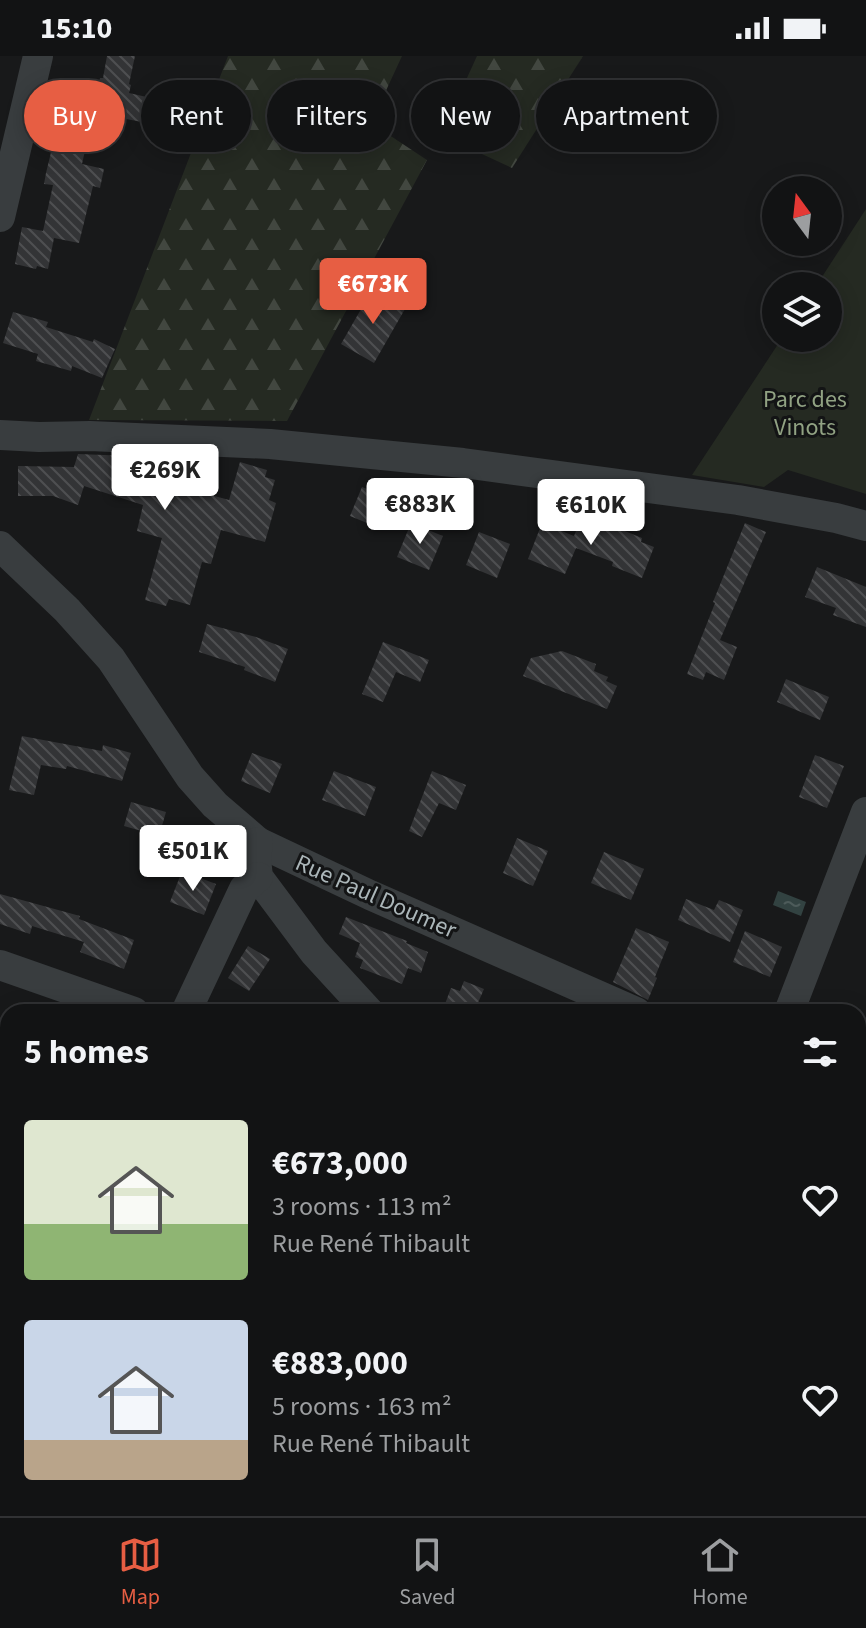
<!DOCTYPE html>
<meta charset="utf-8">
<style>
:root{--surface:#121314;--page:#1f2022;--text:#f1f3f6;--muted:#9c9ea0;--line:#313234;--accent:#e75e43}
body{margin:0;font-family:"Source Sans 3",sans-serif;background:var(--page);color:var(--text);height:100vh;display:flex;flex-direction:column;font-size:30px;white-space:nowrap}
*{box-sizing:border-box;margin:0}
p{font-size:26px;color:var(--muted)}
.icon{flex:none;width:44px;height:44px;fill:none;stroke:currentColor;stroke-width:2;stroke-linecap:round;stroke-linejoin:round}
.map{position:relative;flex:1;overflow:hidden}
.details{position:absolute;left:0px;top:948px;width:866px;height:512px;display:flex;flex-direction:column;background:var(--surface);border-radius:24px 24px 0 0;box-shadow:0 4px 20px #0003,0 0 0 2px var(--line)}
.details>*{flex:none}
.hud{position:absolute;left:24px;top:24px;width:818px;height:72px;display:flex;gap:16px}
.needle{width:52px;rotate:345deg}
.controls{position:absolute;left:762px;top:120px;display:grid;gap:16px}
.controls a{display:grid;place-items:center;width:80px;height:80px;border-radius:50%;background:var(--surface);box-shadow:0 4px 20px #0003,0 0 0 2px var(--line);font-size:40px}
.price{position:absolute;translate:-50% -68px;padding:0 18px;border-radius:8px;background:#fff;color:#222;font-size:26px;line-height:52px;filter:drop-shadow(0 2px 4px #0008)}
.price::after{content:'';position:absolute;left:50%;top:48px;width:24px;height:18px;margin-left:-12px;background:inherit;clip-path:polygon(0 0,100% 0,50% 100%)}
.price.active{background:var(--accent);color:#fff}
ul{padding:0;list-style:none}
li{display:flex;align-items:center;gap:24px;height:200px;padding:0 24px}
li span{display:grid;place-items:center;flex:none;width:224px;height:160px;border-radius:8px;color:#555}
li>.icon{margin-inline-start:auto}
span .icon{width:96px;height:96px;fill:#fffc;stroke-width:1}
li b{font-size:34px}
h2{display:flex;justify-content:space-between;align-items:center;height:96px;padding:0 24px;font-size:34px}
.tag{padding:0 28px;border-radius:36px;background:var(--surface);box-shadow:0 4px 20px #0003,0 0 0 2px var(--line);font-size:28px;line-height:72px}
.tag.active{background:var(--accent);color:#fff}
.status{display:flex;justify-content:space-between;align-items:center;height:56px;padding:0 40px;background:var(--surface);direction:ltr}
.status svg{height:22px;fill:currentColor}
.tab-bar{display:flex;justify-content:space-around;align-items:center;height:112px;border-top:2px solid var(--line);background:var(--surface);font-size:22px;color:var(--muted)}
.tab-bar a{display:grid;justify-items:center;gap:4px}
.tab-bar .active{color:var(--accent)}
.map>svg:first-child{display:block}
.forest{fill:url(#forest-firs)}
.park{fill:#252a22}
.water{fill:url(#water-ripples)}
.building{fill:url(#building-back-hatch)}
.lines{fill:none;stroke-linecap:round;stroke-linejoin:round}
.minor{stroke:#393d3f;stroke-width:30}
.labels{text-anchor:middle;stroke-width:6;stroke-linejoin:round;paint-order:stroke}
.park-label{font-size:24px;fill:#91a283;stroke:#131415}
.street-label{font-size:24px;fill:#abb6b9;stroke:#131415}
</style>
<div class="status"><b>15:10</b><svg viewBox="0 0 49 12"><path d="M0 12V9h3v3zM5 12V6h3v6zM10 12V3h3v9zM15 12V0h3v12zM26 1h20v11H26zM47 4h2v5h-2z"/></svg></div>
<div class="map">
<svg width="866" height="1460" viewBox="0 0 866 1460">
<defs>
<pattern id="forest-firs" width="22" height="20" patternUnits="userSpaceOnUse" patternTransform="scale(2)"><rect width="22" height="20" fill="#252a22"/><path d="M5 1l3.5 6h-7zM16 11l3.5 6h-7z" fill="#424740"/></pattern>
<pattern id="water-ripples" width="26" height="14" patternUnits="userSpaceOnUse" patternTransform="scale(2)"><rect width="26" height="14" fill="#324241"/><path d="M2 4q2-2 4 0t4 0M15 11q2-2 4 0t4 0" fill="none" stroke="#4d5b5a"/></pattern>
<pattern id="building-back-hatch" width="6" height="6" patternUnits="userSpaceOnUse" patternTransform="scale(2)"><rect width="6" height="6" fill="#333436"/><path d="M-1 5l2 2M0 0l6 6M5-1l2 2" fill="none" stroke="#4e4f51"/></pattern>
</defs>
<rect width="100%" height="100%" fill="#18191a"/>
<g class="forest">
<polygon points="228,0 402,0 371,67 427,104 287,365 89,364"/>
<polygon points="477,0 583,0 512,112 441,79"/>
<polygon points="249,1452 547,1452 544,1460 252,1460"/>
</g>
<polygon class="park" points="866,153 866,438 788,414 764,431 692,419 782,282 828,282 828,230 816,230"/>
<polygon class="water" points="778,835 806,846 801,860 773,849"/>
<g class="building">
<polygon points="107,0 135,0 129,28 131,29 129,37 182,49 177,73 91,56 100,22 103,22"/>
<polygon points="68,62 91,68 82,108 104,113 100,132 93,130 79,187 54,182 48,213 37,210 36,213 15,208 22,171 43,175 53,129 44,128 46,117 53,88 62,90"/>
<polygon points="372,234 405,253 374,307 341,288"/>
<polygon points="13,256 48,266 46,271 93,286 94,283 115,293 102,322 72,310 71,315 36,305 38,298 3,287"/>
<polygon points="78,398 156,401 150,422 229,444 240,406 267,414 265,421 275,424 269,444 276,447 265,486 221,474 211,508 202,506 190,549 169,543 166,550 145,544 162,482 137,475 143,449 84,430 78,449 53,440 18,440 18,410 74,411"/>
<polygon points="362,431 396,444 384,474 350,460"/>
<polygon points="583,458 642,482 641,486 654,491 642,522 612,510 613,506 576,492 565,518 528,503 542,467 574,480"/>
<polygon points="411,467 443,480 429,514 397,501"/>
<polygon points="745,467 766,476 720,584 737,591 724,624 706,616 703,624 687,618 715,547 713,546"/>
<polygon points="479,476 510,488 497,522 466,509"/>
<polygon points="817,511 866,531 866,571 833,559 836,552 805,541"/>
<polygon points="207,568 256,581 288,593 275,626 244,614 245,611 199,596"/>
<polygon points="383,586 429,604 420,626 396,616 383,646 362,638"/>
<polygon points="562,595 596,608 594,615 608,621 606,625 617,630 607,653 523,620 531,602"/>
<polygon points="786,623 829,641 820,664 777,646"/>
<polygon points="22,680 102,695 103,689 131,697 122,725 67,710 66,713 41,709 34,739 9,734"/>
<polygon points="252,697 282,708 270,737 241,725"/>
<polygon points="815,699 844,710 827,752 799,741"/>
<polygon points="334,715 376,731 365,760 322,744"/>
<polygon points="432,715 466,729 456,754 439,747 422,781 409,775"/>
<polygon points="131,746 166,756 159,780 124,770"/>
<polygon points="517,782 548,795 533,830 503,817"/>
<polygon points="604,796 644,813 631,844 591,827"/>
<polygon points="182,815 216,828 204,859 170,846"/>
<polygon points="0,838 80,860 79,863 134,884 124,913 80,896 84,886 32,870 30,878 0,868"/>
<polygon points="686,843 714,854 719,844 743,854 730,886 678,864"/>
<polygon points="346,861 407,885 406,887 428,896 421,917 408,912 402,928 360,912 363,904 355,901 360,887 339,878"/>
<polygon points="636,872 669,886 655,921 657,922 648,944 613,926"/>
<polygon points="745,875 782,891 770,921 733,906"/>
<polygon points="248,890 270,903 249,935 228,922"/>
<polygon points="464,925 484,933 474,956 442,956 451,932 460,935"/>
</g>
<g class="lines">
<g class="minor">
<polyline points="0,161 38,0"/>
<polyline points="0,379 39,381 90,380 270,388 463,407 738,444 836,462 866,470"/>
<polyline points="0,490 67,554 111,603 190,721 215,749 258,786 370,839 636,956"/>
<polyline points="258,786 256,803 258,821 314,896 369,956"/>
<polyline points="0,909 134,956"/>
<polyline points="186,956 244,833 258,821"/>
<polyline points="789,956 866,756"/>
<polyline points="858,1072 866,1077"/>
<polyline points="821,1452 826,1460"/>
<polyline points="772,1460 787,1452"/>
</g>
</g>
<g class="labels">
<g class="park-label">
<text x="805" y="351">Parc des<tspan x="805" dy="28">Vinots</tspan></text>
</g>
<g class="street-label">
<text transform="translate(376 840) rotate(24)" y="8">Rue Paul Doumer</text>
</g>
</g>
</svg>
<div class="controls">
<a><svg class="needle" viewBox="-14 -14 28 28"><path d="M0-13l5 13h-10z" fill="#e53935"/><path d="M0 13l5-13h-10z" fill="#9c9ea0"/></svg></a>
<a><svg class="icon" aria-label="layers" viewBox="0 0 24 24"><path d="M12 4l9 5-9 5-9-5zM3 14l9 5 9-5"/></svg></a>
</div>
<b class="price active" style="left:373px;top:270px">€673K</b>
<b class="price" style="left:165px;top:456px">€269K</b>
<b class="price" style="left:420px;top:490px">€883K</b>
<b class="price" style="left:591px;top:491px">€610K</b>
<b class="price" style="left:193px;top:837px">€501K</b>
<div class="hud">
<a class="tag active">Buy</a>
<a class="tag">Rent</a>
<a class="tag">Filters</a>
<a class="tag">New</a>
<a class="tag">Apartment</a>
</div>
<section class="details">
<h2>5 homes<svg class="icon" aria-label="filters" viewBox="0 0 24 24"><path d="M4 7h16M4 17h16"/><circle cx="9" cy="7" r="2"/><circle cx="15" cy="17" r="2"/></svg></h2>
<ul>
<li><span style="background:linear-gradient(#dfe7d0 65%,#8fb573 0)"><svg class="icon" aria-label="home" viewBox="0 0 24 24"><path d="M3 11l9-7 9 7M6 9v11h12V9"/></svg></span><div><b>€673,000</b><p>3 rooms · 113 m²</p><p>Rue René Thibault</p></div><svg class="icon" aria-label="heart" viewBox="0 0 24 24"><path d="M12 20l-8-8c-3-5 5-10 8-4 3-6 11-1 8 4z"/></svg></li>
<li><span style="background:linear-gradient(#c9d6e8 75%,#b9a48a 0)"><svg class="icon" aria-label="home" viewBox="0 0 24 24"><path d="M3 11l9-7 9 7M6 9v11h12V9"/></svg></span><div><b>€883,000</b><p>5 rooms · 163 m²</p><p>Rue René Thibault</p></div><svg class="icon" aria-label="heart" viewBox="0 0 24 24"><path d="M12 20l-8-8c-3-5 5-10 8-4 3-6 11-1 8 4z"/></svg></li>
</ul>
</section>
</div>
<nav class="tab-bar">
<a class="active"><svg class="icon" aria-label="map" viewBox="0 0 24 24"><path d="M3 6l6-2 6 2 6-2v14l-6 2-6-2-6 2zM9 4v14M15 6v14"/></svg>Map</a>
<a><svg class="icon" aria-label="saved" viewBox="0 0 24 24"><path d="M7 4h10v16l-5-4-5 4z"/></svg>Saved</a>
<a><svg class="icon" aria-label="home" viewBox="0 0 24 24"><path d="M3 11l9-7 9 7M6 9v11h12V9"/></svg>Home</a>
</nav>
